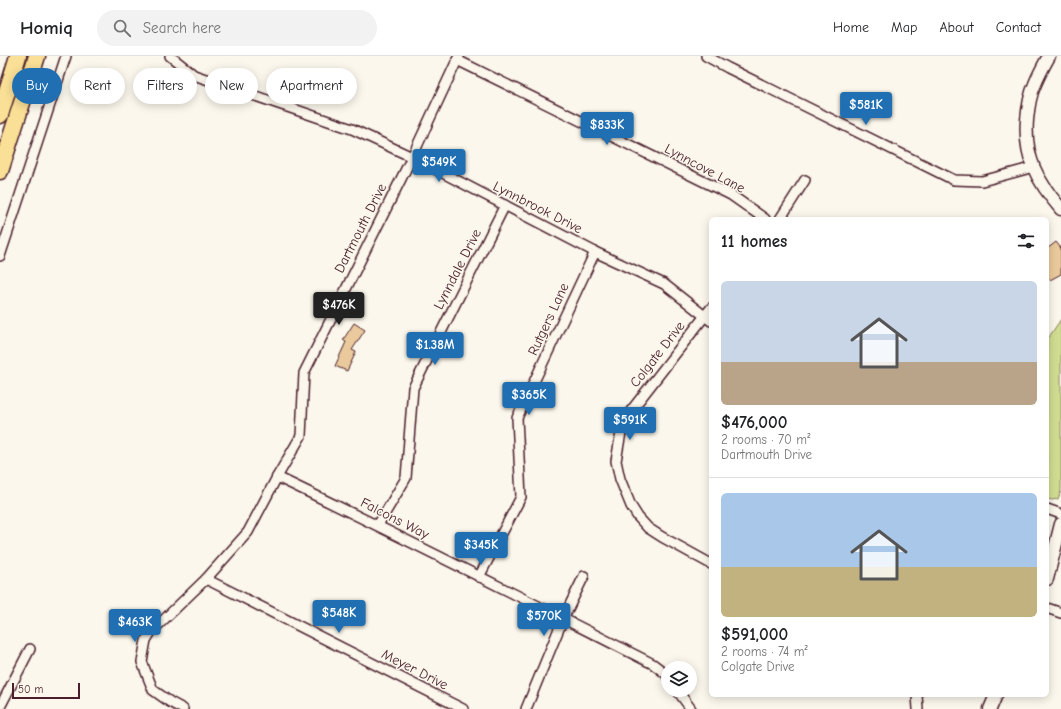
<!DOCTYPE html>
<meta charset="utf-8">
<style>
:root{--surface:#fff;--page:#f2f2f2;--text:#202124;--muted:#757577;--line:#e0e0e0;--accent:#1f6fb2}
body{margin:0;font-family:"Comic Neue",sans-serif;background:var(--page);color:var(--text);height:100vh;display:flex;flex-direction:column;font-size:15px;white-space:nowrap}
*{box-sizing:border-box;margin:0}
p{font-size:13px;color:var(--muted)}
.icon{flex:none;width:22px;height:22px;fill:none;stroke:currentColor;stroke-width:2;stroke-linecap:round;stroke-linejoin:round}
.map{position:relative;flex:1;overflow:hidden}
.side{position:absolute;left:709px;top:161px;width:340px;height:480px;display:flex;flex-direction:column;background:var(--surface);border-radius:6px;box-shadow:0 2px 10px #0003}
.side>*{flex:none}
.banner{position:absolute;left:12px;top:12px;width:380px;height:36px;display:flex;gap:8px}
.fabs{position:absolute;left:661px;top:605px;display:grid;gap:8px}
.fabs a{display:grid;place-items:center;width:36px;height:36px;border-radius:50%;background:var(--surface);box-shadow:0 2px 10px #0003;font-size:20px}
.scale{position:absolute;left:12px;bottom:10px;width:68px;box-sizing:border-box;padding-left:4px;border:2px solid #4a1f2b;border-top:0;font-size:11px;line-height:14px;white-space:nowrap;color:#4a1f2b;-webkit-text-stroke:3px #fbf7ec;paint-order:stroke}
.price{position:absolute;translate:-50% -34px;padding:0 9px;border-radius:4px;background:var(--accent);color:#fff;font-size:13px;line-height:26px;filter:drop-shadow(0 1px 2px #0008)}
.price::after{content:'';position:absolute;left:50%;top:24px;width:12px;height:9px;margin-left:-6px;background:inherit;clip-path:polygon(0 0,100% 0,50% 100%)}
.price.on{background:#222;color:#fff}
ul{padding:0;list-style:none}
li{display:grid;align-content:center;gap:8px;height:212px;padding:0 12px}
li+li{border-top:1px solid var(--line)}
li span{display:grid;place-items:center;height:124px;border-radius:6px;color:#555}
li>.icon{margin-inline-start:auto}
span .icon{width:72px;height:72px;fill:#fffc;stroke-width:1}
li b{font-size:17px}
h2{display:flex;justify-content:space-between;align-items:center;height:48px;padding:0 12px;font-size:17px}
.pill{padding:0 14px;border-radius:18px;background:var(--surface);box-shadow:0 2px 10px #0003;font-size:14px;line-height:36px}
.pill.on{background:var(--accent);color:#fff}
header{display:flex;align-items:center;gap:24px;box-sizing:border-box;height:56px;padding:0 20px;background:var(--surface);border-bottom:1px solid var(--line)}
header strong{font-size:19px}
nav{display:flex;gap:22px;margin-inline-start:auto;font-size:14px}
.search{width:280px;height:36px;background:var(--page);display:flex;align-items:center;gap:10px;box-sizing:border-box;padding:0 14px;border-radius:22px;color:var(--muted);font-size:15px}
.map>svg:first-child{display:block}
.green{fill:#d0dd91;stroke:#8d7e5e}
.building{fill:#eaca9c;stroke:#4a1f2b}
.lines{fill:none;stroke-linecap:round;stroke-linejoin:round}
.street-casing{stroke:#4a1f2b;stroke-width:12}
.secondary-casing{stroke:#4a1f2b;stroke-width:15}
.highway-casing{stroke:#4a1f2b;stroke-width:19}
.street{stroke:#fbf7ec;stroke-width:9}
.secondary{stroke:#fbf7ec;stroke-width:12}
.highway{stroke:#fadf96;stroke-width:16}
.labels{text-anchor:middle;stroke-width:3;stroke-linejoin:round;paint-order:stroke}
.street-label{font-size:14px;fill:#4a1f2b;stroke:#fbf7ec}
</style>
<header>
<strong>Homiq</strong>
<div class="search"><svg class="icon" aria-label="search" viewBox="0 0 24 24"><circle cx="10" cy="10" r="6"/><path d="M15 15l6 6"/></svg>Search here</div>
<nav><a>Home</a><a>Map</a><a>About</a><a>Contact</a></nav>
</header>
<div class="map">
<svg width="1061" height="653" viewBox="0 0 1061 653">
<rect width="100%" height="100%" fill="#fbf7ec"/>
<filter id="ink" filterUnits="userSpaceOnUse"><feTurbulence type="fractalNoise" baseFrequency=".025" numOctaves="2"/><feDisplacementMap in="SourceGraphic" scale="8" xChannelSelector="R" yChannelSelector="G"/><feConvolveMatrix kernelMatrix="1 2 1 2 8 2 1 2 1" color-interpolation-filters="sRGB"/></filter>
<g filter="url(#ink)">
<polygon class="green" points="1061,263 1061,435 1058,443 1052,444 1047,443 1047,284"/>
<g class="building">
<polygon points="1056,186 1061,192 1061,218 1050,224 1047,220 1047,193"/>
<polygon points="354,267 365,274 352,294 356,296 347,315 335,310 346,286 343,284"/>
</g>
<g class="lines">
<defs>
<g id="street">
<polyline points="170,0 194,19 352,73 412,101 595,196 664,228 711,265"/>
<polyline points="706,0 728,12 954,124 982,125 1023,114 1032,111"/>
<polyline points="457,4 731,139 765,163"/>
<polyline points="780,163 805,124"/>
<polyline points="0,200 66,0"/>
<polyline points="711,252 623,365 616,405 620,423 631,450 638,461 648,472 662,481 711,508"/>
<path d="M 277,421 C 403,481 528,545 653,608 L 665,617 L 668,621"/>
<polyline points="1047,453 1061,458"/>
<polyline points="378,469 406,422 413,332 505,149"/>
<polyline points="479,521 521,441 517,362 595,196"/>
<polyline points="206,523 463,653"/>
<polyline points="1047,552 1061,557"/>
<polyline points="677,634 691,653"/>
<polyline points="917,639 918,653"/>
<polyline points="0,651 30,593"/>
<polyline points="183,653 170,646 153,634 142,606 146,584 151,576 206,523 248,476 277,421 301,380 304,317 412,101 459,0"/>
<polyline points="526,653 563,563 584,520"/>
</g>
<g id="secondary">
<path d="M 1049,0 C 1044,9 1039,18 1035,28 C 1030,39 1028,52 1027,64 C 1024,101 1037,125 1061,153"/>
<polyline points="1047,523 1061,468"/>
<polyline points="990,653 996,639"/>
</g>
<g id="highway">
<polyline points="0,59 18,0"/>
<polyline points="0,115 37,0"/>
</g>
</defs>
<use href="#street" class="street-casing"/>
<use href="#secondary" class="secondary-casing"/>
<use href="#highway" class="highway-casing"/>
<use href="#street" class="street"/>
<use href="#secondary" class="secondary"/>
<use href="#highway" class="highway"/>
</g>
</g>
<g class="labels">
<g class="street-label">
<text transform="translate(705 112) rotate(28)" y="5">Lynncove Lane</text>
<text transform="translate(538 151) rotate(27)" y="5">Lynnbrook Drive</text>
<text transform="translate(360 172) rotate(-63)" y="5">Dartmouth Drive</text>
<text transform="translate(457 213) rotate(-63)" y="5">Lynndale Drive</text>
<text transform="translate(548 263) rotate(-65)" y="5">Rutgers Lane</text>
<text transform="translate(657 298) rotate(-52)" y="5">Colgate Drive</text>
<text transform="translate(395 462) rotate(27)" y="5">Falcons Way</text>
<text transform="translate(415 613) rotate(27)" y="5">Meyer Drive</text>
</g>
</g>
</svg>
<div class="fabs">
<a><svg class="icon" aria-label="layers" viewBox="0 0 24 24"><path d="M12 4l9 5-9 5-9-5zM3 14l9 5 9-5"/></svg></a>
</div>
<div class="scale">50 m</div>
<b class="price" style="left:866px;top:70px">$581K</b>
<b class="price" style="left:607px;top:90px">$833K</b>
<b class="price" style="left:439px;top:127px">$549K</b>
<b class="price on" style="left:339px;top:270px">$476K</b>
<b class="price" style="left:435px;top:310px">$1.38M</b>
<b class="price" style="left:529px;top:360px">$365K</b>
<b class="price" style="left:630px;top:385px">$591K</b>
<b class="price" style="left:481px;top:510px">$345K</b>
<b class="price" style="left:339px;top:578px">$548K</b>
<b class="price" style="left:544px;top:581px">$570K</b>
<b class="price" style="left:135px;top:587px">$463K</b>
<div class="banner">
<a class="pill on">Buy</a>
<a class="pill">Rent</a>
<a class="pill">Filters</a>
<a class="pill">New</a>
<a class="pill">Apartment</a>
</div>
<section class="side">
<h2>11 homes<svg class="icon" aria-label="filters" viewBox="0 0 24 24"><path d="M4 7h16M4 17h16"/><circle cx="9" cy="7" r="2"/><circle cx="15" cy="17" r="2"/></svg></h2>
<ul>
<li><span style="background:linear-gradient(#c9d6e8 65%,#b9a48a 0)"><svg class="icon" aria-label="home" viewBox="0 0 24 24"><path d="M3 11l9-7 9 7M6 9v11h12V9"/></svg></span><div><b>$476,000</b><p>2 rooms · 70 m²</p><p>Dartmouth Drive</p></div></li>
<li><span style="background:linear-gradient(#a9c7e8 60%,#c2b280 0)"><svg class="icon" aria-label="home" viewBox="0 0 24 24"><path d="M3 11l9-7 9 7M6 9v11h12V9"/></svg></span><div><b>$591,000</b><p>2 rooms · 74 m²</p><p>Colgate Drive</p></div></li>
</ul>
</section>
</div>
